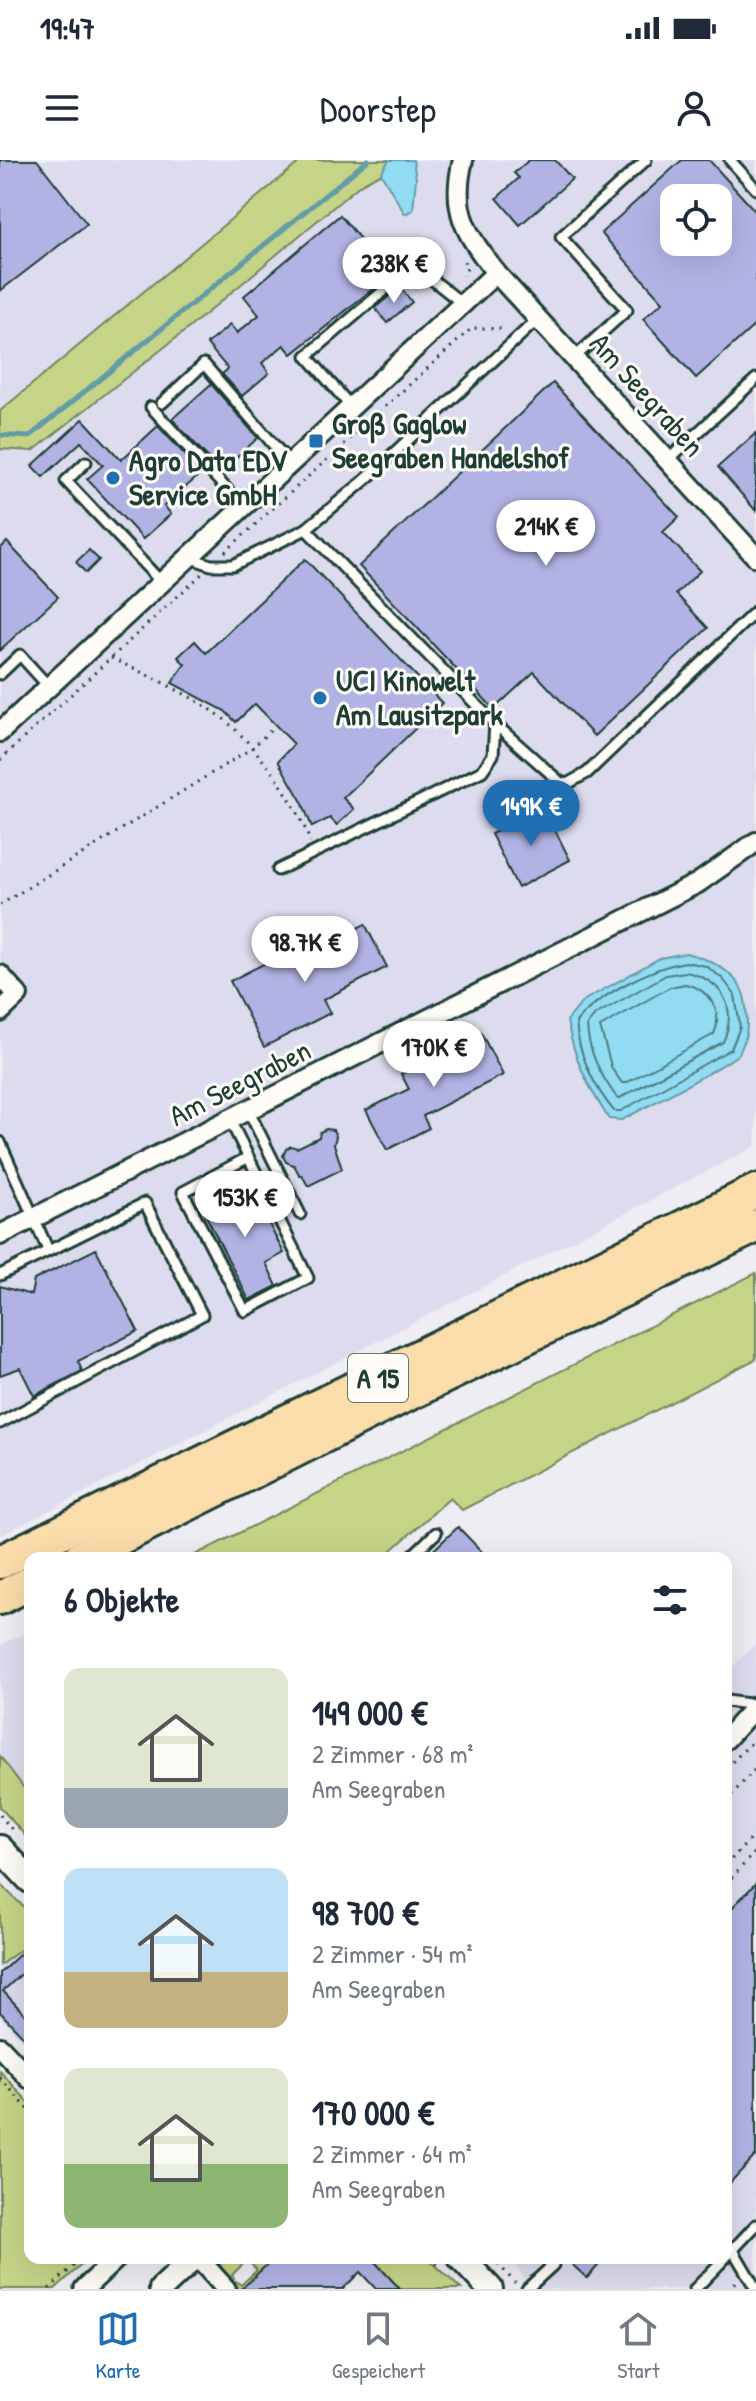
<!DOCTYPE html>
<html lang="de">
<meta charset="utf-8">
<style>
:root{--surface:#fff;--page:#f2f2f3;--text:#1f2937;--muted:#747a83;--line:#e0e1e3;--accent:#1f6fb2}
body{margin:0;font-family:"Patrick Hand",sans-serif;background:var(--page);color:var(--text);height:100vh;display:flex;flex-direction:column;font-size:30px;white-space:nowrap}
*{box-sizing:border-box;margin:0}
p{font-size:26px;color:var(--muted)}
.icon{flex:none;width:44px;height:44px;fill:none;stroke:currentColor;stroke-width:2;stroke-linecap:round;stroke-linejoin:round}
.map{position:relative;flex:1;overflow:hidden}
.side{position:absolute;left:24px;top:1392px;width:708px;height:712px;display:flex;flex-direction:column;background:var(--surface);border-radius:16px;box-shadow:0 8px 32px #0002}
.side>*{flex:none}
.controls{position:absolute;left:660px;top:24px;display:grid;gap:16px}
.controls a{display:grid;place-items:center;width:72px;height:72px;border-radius:16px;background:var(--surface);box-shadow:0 8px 32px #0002;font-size:40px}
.price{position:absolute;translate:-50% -68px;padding:0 18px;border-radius:28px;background:#fff;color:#222;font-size:26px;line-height:52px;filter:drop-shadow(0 2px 4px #0008)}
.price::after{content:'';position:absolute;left:50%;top:48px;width:24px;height:18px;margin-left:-12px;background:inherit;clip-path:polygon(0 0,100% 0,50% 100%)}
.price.selected{background:var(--accent);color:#fff}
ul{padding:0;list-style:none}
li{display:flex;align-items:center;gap:24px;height:200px;padding:0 40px}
li span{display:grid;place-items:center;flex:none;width:224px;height:160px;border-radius:16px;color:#555}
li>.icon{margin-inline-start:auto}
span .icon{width:96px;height:96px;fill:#fffc;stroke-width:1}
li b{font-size:34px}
h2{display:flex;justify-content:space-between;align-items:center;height:96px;padding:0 40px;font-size:34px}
.status{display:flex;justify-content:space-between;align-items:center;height:56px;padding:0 40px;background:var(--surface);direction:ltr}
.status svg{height:22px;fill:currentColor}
header{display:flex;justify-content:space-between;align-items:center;height:104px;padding:0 40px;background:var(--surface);font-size:36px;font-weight:600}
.dock{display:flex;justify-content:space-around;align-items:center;height:112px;border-top:2px solid var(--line);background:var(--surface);font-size:22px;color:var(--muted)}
.dock a{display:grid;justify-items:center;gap:4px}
.dock .selected{color:var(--accent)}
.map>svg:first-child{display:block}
.built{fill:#dcdcee;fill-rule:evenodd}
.green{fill:#c6d488;stroke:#72885e;stroke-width:2}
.water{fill:#91dbf3;stroke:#639ca7;stroke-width:2}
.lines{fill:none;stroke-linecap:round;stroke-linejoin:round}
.shore{stroke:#4d7c80;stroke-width:2}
.stream{stroke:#639ca7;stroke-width:5}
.building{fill:#b2b3e4;stroke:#1f3d34;stroke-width:2;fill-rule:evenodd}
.service-casing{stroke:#1f3d34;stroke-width:15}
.minor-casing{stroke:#1f3d34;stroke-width:24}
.tertiary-casing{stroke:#1f3d34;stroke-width:28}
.secondary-casing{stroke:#1f3d34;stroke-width:30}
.motorway-casing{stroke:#1f3d34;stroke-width:38}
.path{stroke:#1f3d34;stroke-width:3;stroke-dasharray:2 6;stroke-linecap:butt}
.service{stroke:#fdfcf7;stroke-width:9}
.minor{stroke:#fdfcf7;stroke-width:18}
.tertiary{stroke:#fdfcf7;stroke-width:22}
.secondary{stroke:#fdfcf7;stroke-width:24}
.motorway{stroke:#fbddab;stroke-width:32}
.poi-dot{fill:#1f6fb2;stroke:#fdfcf7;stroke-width:3}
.labels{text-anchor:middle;stroke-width:6;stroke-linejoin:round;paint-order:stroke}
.shield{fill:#fdfcf7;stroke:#62766e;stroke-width:2}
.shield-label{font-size:28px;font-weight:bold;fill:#1f3d34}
.street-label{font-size:30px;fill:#1f3d34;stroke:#fdfcf7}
.poi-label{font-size:30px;font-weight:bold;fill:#1f3d34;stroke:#fdfcf7;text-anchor:start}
</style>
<div class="status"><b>19:47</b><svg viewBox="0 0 49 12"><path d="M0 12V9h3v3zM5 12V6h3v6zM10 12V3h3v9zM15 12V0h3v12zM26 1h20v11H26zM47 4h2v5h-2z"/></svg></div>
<header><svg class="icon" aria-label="menu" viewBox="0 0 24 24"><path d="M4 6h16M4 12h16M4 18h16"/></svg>Doorstep<svg class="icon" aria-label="person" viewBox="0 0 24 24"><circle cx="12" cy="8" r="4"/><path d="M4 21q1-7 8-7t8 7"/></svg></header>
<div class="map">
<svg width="756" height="2129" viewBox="0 0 756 2129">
<rect width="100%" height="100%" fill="#eeedf3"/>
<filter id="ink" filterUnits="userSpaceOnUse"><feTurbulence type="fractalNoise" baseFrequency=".0125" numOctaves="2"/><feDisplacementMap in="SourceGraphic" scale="16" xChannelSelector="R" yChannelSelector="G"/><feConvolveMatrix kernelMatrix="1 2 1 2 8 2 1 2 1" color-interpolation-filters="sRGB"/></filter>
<g filter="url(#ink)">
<g class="built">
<polygon points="0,0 302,0 0,251"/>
<path d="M 406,0 L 756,0 L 756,986 L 0,1376 L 0,289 L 33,290 L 190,167 L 361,24 ZM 674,38 L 718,38 L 718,82 L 674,82 Z"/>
<polygon points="30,1471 30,1636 0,1596 0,1485"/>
<polygon points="756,1483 756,2129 534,2129 508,2098 726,2098 726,1514"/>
<polygon points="27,1784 30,1786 30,1889 0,1856 0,1805"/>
</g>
<g class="green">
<polygon points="302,0 406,0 361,24 190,167 33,291 0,289 0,251"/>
<polygon points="756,1113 756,1199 462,1350 450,1338 383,1398 189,1398"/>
<polygon points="0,1596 30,1636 30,1681 0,1647"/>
<polygon points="0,1724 30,1753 30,1786 27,1785 0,1805"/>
<polygon points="0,1911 30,1944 30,2098 89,2098 55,2129 0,2129"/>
<polygon points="226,2098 274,2098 253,2129 237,2129 233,2125 236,2121 241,2125 257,2110 247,2100 232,2115 234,2118 230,2122 221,2113 220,2104"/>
<polygon points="372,2098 428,2098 461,2129 400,2129"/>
</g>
<g class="water">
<polygon points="389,0 413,0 416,18 413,50 405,54 381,13"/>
<path d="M 686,793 C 710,799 740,813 745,840 C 748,860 749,875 739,893 C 733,903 639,950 622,960 L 609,959 C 587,925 575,901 567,861 L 583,841 L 660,798 Z"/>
</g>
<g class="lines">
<g class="shore">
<path d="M 686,802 L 706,806 L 723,819 L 735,835 L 740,867 L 731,889 L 621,951 L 614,951 C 594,927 578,894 576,862 C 598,835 652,807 686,802 Z"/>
<path d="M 686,812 C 723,820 738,848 723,882 L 618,939 C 602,918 588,891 587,865 L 595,855 L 666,815 Z"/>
<path d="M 685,824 C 709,829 724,851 714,874 L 626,923 L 622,923 L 612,909 L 600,867 L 670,827 Z"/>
</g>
<polyline class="stream" points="0,275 29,277 368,0"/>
</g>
<g class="building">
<polygon points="0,0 37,0 87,64 0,131"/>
<polygon points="529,0 555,0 572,19 520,65 497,38 519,18 514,13"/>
<path d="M 682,0 L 709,0 L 756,52 L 756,164 L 696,218 L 643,159 L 663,142 L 601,73 ZM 674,38 L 718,38 L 718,82 L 674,82 Z"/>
<polygon points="340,55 390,115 292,194 284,185 262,203 269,213 242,236 222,214 228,209 207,184 230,165 237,173 259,155 244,136"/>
<polygon points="400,127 412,142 387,163 375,148"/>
<polygon points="553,223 679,357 663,372 700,411 676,434 708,468 594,576 534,512 494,549 359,406"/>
<polygon points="211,224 258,278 224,308 216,300 213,303 172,259"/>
<polygon points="83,259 121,300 158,266 202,313 164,346 171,354 143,379 87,319 103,305 81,282 43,317 32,306"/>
<polygon points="756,273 756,351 718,307"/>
<polygon points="7,382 58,437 0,490 0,389"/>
<polygon points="89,390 99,400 86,413 76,402"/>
<polygon points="305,399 442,543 343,638 354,649 337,665 330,658 312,667 302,642 278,601 294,584 255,544 236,562 225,551 172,523 185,504 178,497 195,481 206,493"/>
<polygon points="544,648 570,700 518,728 491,674"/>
<polygon points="365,764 387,807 323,840 330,853 264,887 230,821 297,787 302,797"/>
<polygon points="481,873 503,915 423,956 429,968 387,990 366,950 409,929 401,914"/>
<polygon points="326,969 333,970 336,976 334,984 342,1009 308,1026 302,1015 300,1016 294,1005 286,1002 283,996 286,989 291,986 297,988 319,977 320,972"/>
<polygon points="245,1025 250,1027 284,1093 266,1103 277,1126 249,1140 204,1052 206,1045"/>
<polygon points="96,1089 138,1171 78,1201 82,1211 34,1236 20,1208 0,1215 0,1126 31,1135 34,1120"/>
<polygon points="458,1367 488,1398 425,1398"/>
<polygon points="756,1723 756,1995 726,2027 726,1754"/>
<polygon points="21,1793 30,1806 3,1831 30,1860 30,1884 0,1852 0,1813"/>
<polygon points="274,2098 376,2098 373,2100 400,2129 376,2129 360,2112 343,2129 241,2129"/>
<polygon points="565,2098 605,2098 587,2118"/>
</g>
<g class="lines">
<defs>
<g id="service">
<polyline points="730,0 756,29"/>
<polyline points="575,197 627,150 561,77 646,0"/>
<polyline points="162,243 204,204 291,305"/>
<polyline points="151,247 243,347"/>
<polyline points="352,248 307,196 414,105 463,144"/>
<polyline points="668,300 756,219"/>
<polyline points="86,302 66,321 163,424"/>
<polyline points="306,369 364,321 539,158"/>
<polyline points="191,398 211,405 233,405 306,369 495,564 560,622 567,624 587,613 756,451"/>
<polyline points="0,514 20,495 49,527"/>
<polyline points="278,710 482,611 493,595 495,564"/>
<polyline points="248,950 300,1054"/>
<polyline points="230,960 308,1118 245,1151 183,1032 247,998"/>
<polyline points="0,982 48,1090"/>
<polyline points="0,1115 145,1043 202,1155 0,1263"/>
<polyline points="410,1398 436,1373"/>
<polyline points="726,1541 756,1545"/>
<polyline points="733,2090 756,2129"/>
<polyline points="726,2097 756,2065"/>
<polyline points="527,2129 553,2105"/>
<polyline points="695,2129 725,2098"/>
</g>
<g id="minor">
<path d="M 463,0 C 450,51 466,73 496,113 L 756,397"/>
<polyline points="0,572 496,113"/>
<polyline points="0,815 18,835 0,852"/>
<polyline points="0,1075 698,723 756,682"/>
<polyline points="726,1579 756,1546"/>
<polyline points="0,1887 30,1919"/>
<polyline points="198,2098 226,2129"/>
<polyline points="84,2129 117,2098"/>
</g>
<polyline id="tertiary" points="161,2129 194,2098"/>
<g id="secondary">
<polyline points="0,1688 30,1720"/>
<polyline points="461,2098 490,2129"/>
</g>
<g id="motorway">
<polyline points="80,1398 396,1240 756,1066"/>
<polyline points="0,1402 756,1031"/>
<polyline points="0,1438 30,1423"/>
</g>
</defs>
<use href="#service" class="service-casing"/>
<use href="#minor" class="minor-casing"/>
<use href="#tertiary" class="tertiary-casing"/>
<use href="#secondary" class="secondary-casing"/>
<use href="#motorway" class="motorway-casing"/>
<g class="path">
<polyline points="464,101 467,108 464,116"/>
<polyline points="225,392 472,168 506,169"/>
<path d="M 111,498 C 147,515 183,531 216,553 C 252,579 297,640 310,682"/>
<polyline points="0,600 202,414"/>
<polyline points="0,745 252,588 273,568"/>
<polyline points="726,1601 730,1604 756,1578"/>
<polyline points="726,1641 756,1608"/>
<polyline points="0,1655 14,1672"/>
<polyline points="726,1705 756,1673"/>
<polyline points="726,1724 756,1691"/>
<polyline points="0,1918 30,1951"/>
<polyline points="430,2098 442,2109"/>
<polyline points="493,2098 515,2123"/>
<polyline points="49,2129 82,2098"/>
<polyline points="728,2129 737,2120"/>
</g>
<use href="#service" class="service"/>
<use href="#minor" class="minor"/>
<use href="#tertiary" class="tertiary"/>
<use href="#secondary" class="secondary"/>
<use href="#motorway" class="motorway"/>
</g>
</g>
<g class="poi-dot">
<rect x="308" y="273" width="16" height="16" rx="4"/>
<circle cx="113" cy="318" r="8"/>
<circle cx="320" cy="538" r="8"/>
</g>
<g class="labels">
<rect class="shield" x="348" y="1194" width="60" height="48" rx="6"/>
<g class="shield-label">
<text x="378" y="1228">A 15</text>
</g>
<g class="street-label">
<text transform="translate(647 235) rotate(48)" y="10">Am Seegraben</text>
<text transform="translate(240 923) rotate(-27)" y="10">Am Seegraben</text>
</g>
<g class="poi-label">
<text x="332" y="274">Groß Gaglow<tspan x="332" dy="34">Seegraben Handelshof</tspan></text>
<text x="129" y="311">Agro Data EDV<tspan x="129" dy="34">Service GmbH</tspan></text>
<text x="336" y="531">UCI Kinowelt<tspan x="336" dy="34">Am Lausitzpark</tspan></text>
</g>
</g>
</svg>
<div class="controls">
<a><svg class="icon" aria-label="locate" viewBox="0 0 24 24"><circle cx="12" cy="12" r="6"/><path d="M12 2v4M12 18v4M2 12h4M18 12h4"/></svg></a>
</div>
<b class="price" style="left:394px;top:145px">238K €</b>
<b class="price" style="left:546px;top:408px">214K €</b>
<b class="price selected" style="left:531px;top:688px">149K €</b>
<b class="price" style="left:305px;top:824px">98.7K €</b>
<b class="price" style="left:434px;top:929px">170K €</b>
<b class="price" style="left:245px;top:1079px">153K €</b>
<section class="side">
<h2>6 Objekte<svg class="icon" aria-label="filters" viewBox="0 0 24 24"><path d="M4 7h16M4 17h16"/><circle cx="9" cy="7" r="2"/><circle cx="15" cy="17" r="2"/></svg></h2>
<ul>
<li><span style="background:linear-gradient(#dfe7d0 75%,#9aa5b1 0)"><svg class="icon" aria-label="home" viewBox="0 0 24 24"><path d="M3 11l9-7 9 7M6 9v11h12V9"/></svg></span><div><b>149 000 €</b><p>2 Zimmer · 68 m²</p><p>Am Seegraben</p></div></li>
<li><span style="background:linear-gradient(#bfe0f5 65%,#c2b280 0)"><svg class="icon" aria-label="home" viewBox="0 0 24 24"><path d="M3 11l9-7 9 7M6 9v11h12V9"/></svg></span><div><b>98 700 €</b><p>2 Zimmer · 54 m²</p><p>Am Seegraben</p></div></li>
<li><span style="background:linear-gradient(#dfe7d0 60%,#8fb573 0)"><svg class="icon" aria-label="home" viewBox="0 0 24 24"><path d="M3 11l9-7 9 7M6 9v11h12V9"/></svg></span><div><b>170 000 €</b><p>2 Zimmer · 64 m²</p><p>Am Seegraben</p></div></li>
</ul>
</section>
</div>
<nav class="dock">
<a class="selected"><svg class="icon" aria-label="map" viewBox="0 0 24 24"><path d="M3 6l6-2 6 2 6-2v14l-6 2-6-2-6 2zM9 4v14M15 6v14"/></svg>Karte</a>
<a><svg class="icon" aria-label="saved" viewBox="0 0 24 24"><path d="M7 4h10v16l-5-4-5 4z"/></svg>Gespeichert</a>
<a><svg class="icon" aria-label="home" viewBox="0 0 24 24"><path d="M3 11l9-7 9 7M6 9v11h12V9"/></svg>Start</a>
</nav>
